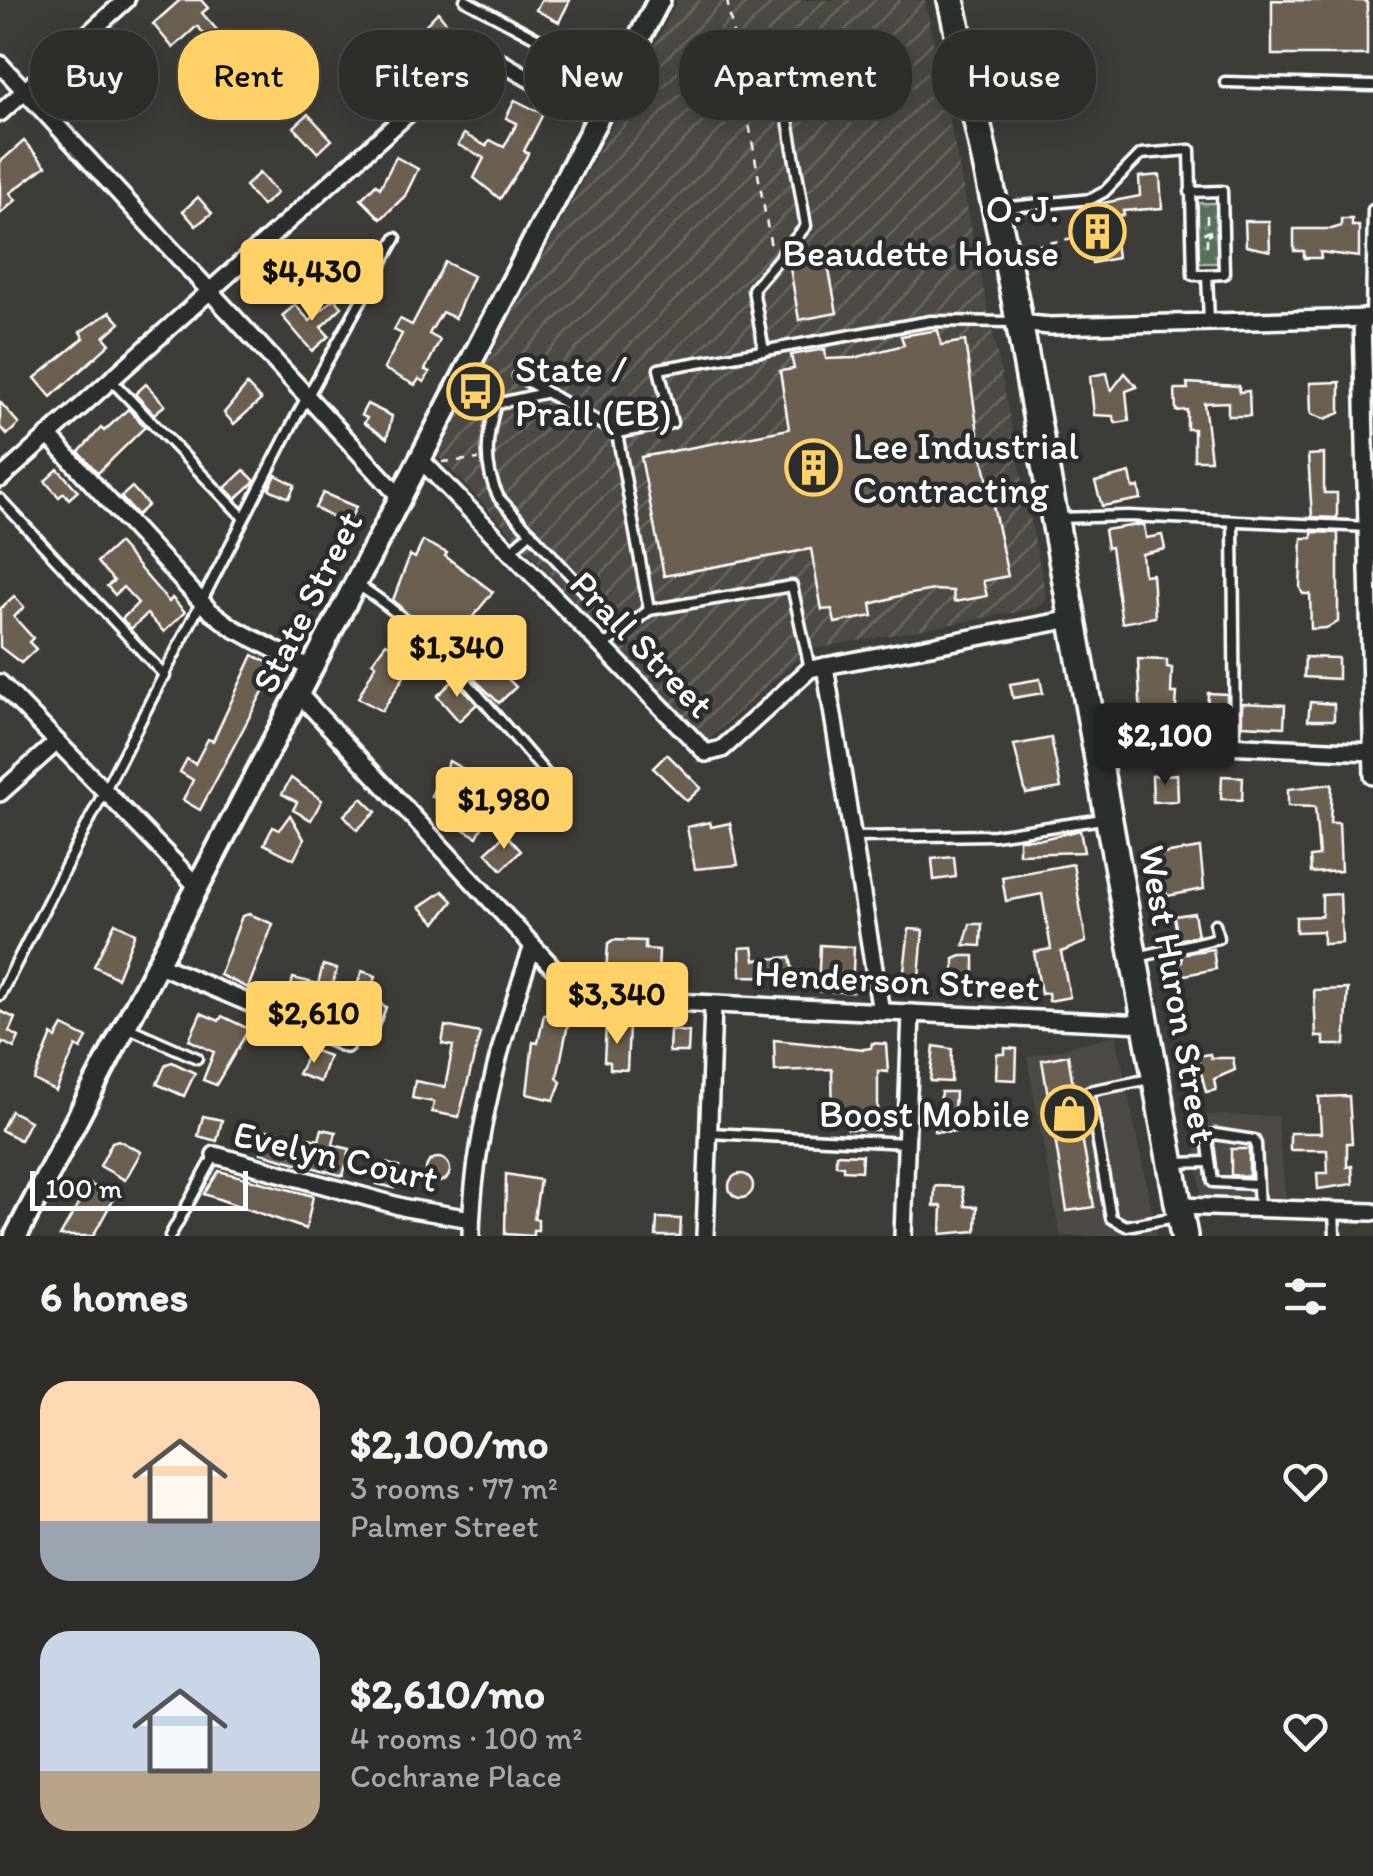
<!DOCTYPE html>
<meta charset="utf-8">
<style>
:root{--surface:#2e2d2a;--page:#3a3936;--text:#f1f3f6;--muted:#a7a8a8;--line:#494947;--accent:#ffd166}
body{margin:0;font-family:Itim,sans-serif;background:var(--page);color:var(--text);height:100vh;display:flex;flex-direction:column;font-size:38px;white-space:nowrap}
*{box-sizing:border-box;margin:0}
p{font-size:32px;color:var(--muted)}
.icon{flex:none;width:55px;height:55px;fill:none;stroke:currentColor;stroke-width:2;stroke-linecap:round;stroke-linejoin:round}
.map{position:relative;height:1236px;overflow:hidden}
.sheet{display:flex;flex-direction:column;background:var(--surface);flex:1}
.sheet>*{flex:none}
.guide{position:absolute;left:30px;top:30px;width:1315px;height:90px;display:flex;gap:20px}
.scale{position:absolute;left:30px;bottom:25px;width:218px;box-sizing:border-box;padding-left:10px;border:5px solid #fff;border-top:0;font-size:28px;line-height:35px;white-space:nowrap;color:#fff;-webkit-text-stroke:8px #2a2d2e;paint-order:stroke}
.price{position:absolute;translate:-50% -85px;padding:0 22px;border-radius:10px;background:var(--accent);color:#111;font-size:32px;line-height:65px;filter:drop-shadow(0 2px 5px #0008)}
.price::after{content:'';position:absolute;left:50%;top:60px;width:30px;height:22px;margin-left:-15px;background:inherit;clip-path:polygon(0 0,100% 0,50% 100%)}
.price.selected{background:#222;color:#fff}
ul{padding:0;list-style:none}
li{display:flex;align-items:center;gap:30px;height:250px;padding:0 40px}
li span{display:grid;place-items:center;flex:none;width:280px;height:200px;border-radius:30px;color:#555}
li>.icon{margin-inline-start:auto}
span .icon{width:120px;height:120px;fill:#fffc;stroke-width:1}
li b{font-size:42px}
h2{display:flex;justify-content:space-between;align-items:center;height:120px;padding:0 40px;font-size:42px}
.pill{padding:0 35px;border-radius:40px;background:var(--surface);box-shadow:0 5px 25px #0003,0 0 0 2px var(--line);font-size:35px;line-height:90px}
.pill.selected{background:var(--accent);color:#111}
.map>svg:first-child{display:block}
.built{fill:#4e4a44}
.industrial{fill:url(#industrial-furrows)}
.grass{fill:url(#grass-dots);stroke:#acb8ae;stroke-width:2.5}
.building{fill:#6a5e51;stroke:#fff;stroke-width:2.5}
.lines{fill:none;stroke-linecap:round;stroke-linejoin:round}
.service-casing{stroke:#fff;stroke-width:15}
.minor-casing{stroke:#fff;stroke-width:22}
.secondary-casing{stroke:#fff;stroke-width:28}
.trunk-casing{stroke:#fff;stroke-width:32}
.path{stroke:#fff;stroke-width:2.5;stroke-dasharray:8 8;stroke-linecap:butt}
.service{stroke:#2a2d2e;stroke-width:8}
.minor{stroke:#2a2d2e;stroke-width:15}
.secondary{stroke:#2a2d2e;stroke-width:20}
.trunk{stroke:#2a2d2e;stroke-width:25}
.labels{text-anchor:middle;stroke-width:9;stroke-linejoin:round;paint-order:stroke}
.poi-label{font-size:38px;fill:#fff;stroke:#2a2d2e;text-anchor:end}
.street-label{font-size:38px;fill:#fff;stroke:#2a2d2e}
</style>
<div class="map">
<svg width="1373" height="1236" viewBox="0 0 1373 1236">
<defs>
<pattern id="industrial-furrows" width="10" height="10" patternUnits="userSpaceOnUse" patternTransform="scale(2.5)"><rect width="10" height="10" fill="#4e4a44"/><path d="M-1 1l2-2M0 10L10 0M9 11l2-2" fill="none" stroke="#696560"/></pattern>
<pattern id="grass-dots" width="8" height="8" patternUnits="userSpaceOnUse" patternTransform="scale(2.5)"><rect width="8" height="8" fill="#59715d"/><path d="M2 2h.1M6 6h.1" fill="none" stroke="#728675" stroke-width="1.8" stroke-linecap="round"/></pattern>
</defs>
<rect width="100%" height="100%" fill="#3d3c38"/>
<filter id="ink" filterUnits="userSpaceOnUse"><feTurbulence type="fractalNoise" baseFrequency=".01" numOctaves="2"/><feDisplacementMap in="SourceGraphic" scale="20" xChannelSelector="R" yChannelSelector="G"/><feConvolveMatrix kernelMatrix="1 2 1 2 8 2 1 2 1" color-interpolation-filters="sRGB"/></filter>
<g filter="url(#ink)">
<g class="built">
<polygon points="1116,1035 1157,1236 1060,1236 1027,1057"/>
<polygon points="1192,1115 1277,1116 1286,1199 1201,1197"/>
</g>
<polygon class="industrial" points="678,0 925,0 1047,600 1038,608 808,650 707,741 438,456"/>
<polygon class="grass" points="1197,203 1217,203 1218,263 1198,263"/>
<g class="building">
<polygon points="180,0 201,0 208,8 202,13 217,30 208,38 197,26 173,48 153,24"/>
<polygon points="541,0 570,0 559,22 536,10"/>
<polygon points="1272,0 1367,1 1367,55 1272,55"/>
<polygon points="438,12 456,35 422,64 417,59 386,88 356,56 376,37 387,49 403,35 409,42"/>
<polygon points="515,100 543,114 524,151 528,153 526,158 500,199 474,178 484,158 458,145 464,134 486,146 490,140 504,147 517,123 506,118"/>
<polygon points="308,114 332,140 318,153 294,127"/>
<polygon points="24,141 46,166 10,193 16,200 0,214 0,162"/>
<polygon points="396,157 418,169 405,196 381,219 361,199 376,184 380,188"/>
<polygon points="259,173 277,193 262,206 245,186"/>
<polygon points="1160,175 1162,208 1123,211 1124,215 1112,217 1117,258 1092,263 1082,207 1140,196 1139,177"/>
<polygon points="198,197 212,213 196,226 183,211"/>
<polygon points="1341,219 1352,219 1352,226 1359,226 1359,257 1320,252 1321,258 1304,258 1304,251 1294,251 1294,229 1332,229 1341,226"/>
<polygon points="1245,221 1269,221 1270,251 1246,246"/>
<polygon points="826,254 837,313 799,320 789,262"/>
<polygon points="445,262 473,276 455,318 442,312 429,334 440,340 425,370 430,372 424,382 419,379 415,385 384,369 402,334 394,330 400,319 412,325"/>
<polygon points="334,298 342,307 321,327 329,336 312,351 282,316 295,305 310,321"/>
<polygon points="110,312 120,323 104,337 110,344 51,397 35,378 84,338 80,332"/>
<polygon points="938,330 941,345 965,341 979,440 1008,576 983,581 987,596 954,602 953,591 934,590 899,596 871,604 873,616 835,623 832,609 822,610 811,549 664,576 641,457 789,429 780,371 794,369 791,355 825,349 826,359 854,358 904,345 901,336"/>
<polygon points="1107,373 1111,391 1125,373 1137,387 1126,391 1129,421 1116,423 1113,416 1094,415 1090,376"/>
<polygon points="1340,382 1340,413 1325,419 1311,414 1310,383"/>
<polygon points="1187,383 1239,386 1239,392 1249,391 1250,416 1228,416 1228,402 1204,403 1211,460 1194,460 1194,429 1187,429 1187,410 1176,411 1175,389 1188,389"/>
<polygon points="146,384 165,405 154,414 135,394"/>
<polygon points="247,385 261,400 234,424 224,413"/>
<polygon points="0,402 19,424 7,435 0,427"/>
<polygon points="367,404 392,416 387,438 364,423 367,418 361,415"/>
<polygon points="128,409 145,427 98,473 79,452 101,428 104,431"/>
<polygon points="1324,454 1324,493 1337,493 1337,518 1312,517 1308,455"/>
<polygon points="58,469 78,491 69,499 64,493 59,497 45,481"/>
<polygon points="244,470 255,481 236,499 225,488"/>
<polygon points="1130,473 1133,488 1139,487 1141,499 1102,506 1095,482"/>
<polygon points="276,475 295,485 289,498 269,489"/>
<polygon points="132,487 148,505 137,515 121,497"/>
<polygon points="323,493 356,507 347,525 315,508"/>
<polygon points="1144,524 1146,538 1162,535 1165,549 1142,554 1144,575 1152,574 1155,617 1122,623 1111,547 1107,548 1104,530"/>
<polygon points="1312,532 1338,533 1338,622 1326,628 1311,629 1310,594 1303,594 1300,588 1302,538 1312,538"/>
<polygon points="423,541 447,553 445,556 493,592 461,631 516,687 499,703 393,600 410,555 415,558"/>
<polygon points="118,543 169,602 172,598 185,612 164,632 147,614 131,629 122,619 138,603 123,587 115,595 107,586 114,581 97,562"/>
<polygon points="14,596 24,607 14,617 33,638 29,642 36,649 21,663 0,647 0,609"/>
<polygon points="386,643 416,658 382,711 358,698 376,664 372,662"/>
<polygon points="253,655 276,667 200,810 183,800 193,780 180,772 187,759 195,764 208,739 213,741"/>
<polygon points="1305,657 1338,658 1338,679 1304,677"/>
<polygon points="1138,659 1167,660 1167,667 1172,668 1171,693 1177,693 1175,723 1141,721"/>
<polygon points="1040,679 1043,693 1013,698 1010,684"/>
<polygon points="454,680 477,704 459,721 437,696"/>
<polygon points="1208,693 1227,694 1227,722 1207,717"/>
<polygon points="1310,702 1334,704 1334,720 1308,720"/>
<polygon points="1242,703 1285,705 1284,727 1242,725"/>
<polygon points="1051,738 1061,788 1026,794 1014,745"/>
<polygon points="667,754 701,788 687,801 653,768"/>
<polygon points="449,761 465,770 448,801 441,801 431,796"/>
<polygon points="1177,774 1178,801 1153,802 1152,776"/>
<polygon points="1222,776 1243,777 1242,800 1221,799"/>
<polygon points="291,778 322,800 311,820 293,810 297,802 282,794"/>
<polygon points="1332,784 1330,823 1339,823 1341,871 1311,873 1310,857 1319,856 1315,807 1288,806 1288,789"/>
<polygon points="480,792 496,800 477,837 461,828"/>
<polygon points="362,798 376,812 357,830 344,815"/>
<polygon points="290,815 304,839 294,859 264,844 273,827 279,830"/>
<polygon points="710,822 711,827 730,823 738,865 695,869 687,827"/>
<polygon points="1080,830 1084,852 1019,854 1019,839 1042,839"/>
<polygon points="506,834 521,851 502,870 486,852"/>
<polygon points="1200,848 1204,889 1167,896 1157,855"/>
<polygon points="954,857 956,877 934,880 932,859"/>
<polygon points="1073,864 1086,942 1061,952 1070,997 1049,1001 1048,993 1041,994 1034,952 1051,949 1042,894 1006,901 1002,877"/>
<polygon points="443,891 453,901 436,923 420,907"/>
<polygon points="1340,894 1342,943 1323,944 1323,931 1296,932 1296,917 1322,916 1322,895"/>
<polygon points="1194,913 1198,935 1178,940 1174,916"/>
<polygon points="249,914 273,924 248,988 220,975 242,916"/>
<polygon points="115,923 135,933 117,978 94,966"/>
<polygon points="970,924 982,924 981,946 964,945"/>
<polygon points="909,929 923,930 918,989 902,988"/>
<polygon points="613,940 645,941 645,949 659,950 658,977 606,972 608,944"/>
<polygon points="820,945 854,947 852,992 818,991"/>
<polygon points="753,947 755,960 790,957 794,977 741,976 740,948"/>
<polygon points="1213,949 1216,969 1169,978 1167,965 1182,962 1181,954"/>
<polygon points="961,956 974,956 974,990 960,990 960,983 954,983 954,959"/>
<polygon points="323,965 337,969 331,989 353,997 362,971 376,976 369,996 386,1007 378,1030 323,1012 325,1005 289,995 293,978 318,984"/>
<polygon points="1348,989 1345,1045 1324,1045 1324,1037 1316,1037 1314,990"/>
<polygon points="0,1011 15,1018 9,1032 19,1037 14,1048 3,1042 0,1048"/>
<polygon points="201,1013 219,1021 222,1016 249,1029 216,1085 203,1080 214,1052 189,1040"/>
<polygon points="544,1014 569,1019 557,1078 561,1082 554,1100 527,1094 533,1042 538,1043"/>
<polygon points="606,1025 629,1026 627,1070 610,1069 610,1062 604,1061"/>
<polygon points="63,1026 87,1038 81,1049 76,1046 56,1091 34,1080 52,1035 56,1038"/>
<polygon points="445,1026 480,1033 459,1117 432,1112 434,1102 412,1098 415,1081 445,1087 453,1046 442,1044"/>
<polygon points="670,1030 689,1032 688,1052 669,1052"/>
<polygon points="774,1040 864,1049 871,1048 872,1043 886,1044 888,1072 878,1071 878,1130 848,1129 848,1121 833,1120 832,1069 775,1071"/>
<polygon points="934,1046 952,1049 951,1082 930,1081"/>
<polygon points="1005,1048 1017,1049 1016,1080 996,1079 997,1054 1005,1054"/>
<polygon points="310,1049 329,1056 320,1082 298,1074"/>
<polygon points="1210,1054 1211,1058 1233,1058 1235,1070 1214,1079 1216,1090 1206,1092 1197,1056"/>
<polygon points="1068,1055 1094,1207 1067,1211 1042,1060"/>
<polygon points="172,1062 195,1073 184,1096 157,1084 166,1064"/>
<polygon points="941,1092 955,1092 954,1113 961,1113 961,1132 934,1131"/>
<polygon points="1349,1096 1352,1143 1347,1143 1347,1167 1352,1166 1353,1184 1318,1189 1317,1173 1328,1173 1327,1150 1290,1150 1290,1133 1321,1133 1319,1097"/>
<polygon points="11,1111 30,1121 20,1140 1,1130"/>
<polygon points="203,1116 222,1120 217,1141 198,1136"/>
<polygon points="322,1129 336,1132 333,1145 350,1149 343,1176 261,1153 267,1130 319,1140"/>
<polygon points="118,1140 141,1152 125,1180 100,1166 112,1142"/>
<polygon points="1231,1149 1249,1149 1249,1176 1231,1175"/>
<polygon points="836,1154 862,1155 861,1171 843,1170 843,1166 836,1165"/>
<circle cx="438" cy="1170" r="12"/>
<polygon points="382,1162 399,1167 394,1188 377,1184"/>
<polygon points="219,1171 313,1196 306,1229 204,1194"/>
<circle cx="741" cy="1186" r="12"/>
<polygon points="506,1174 540,1180 534,1219 538,1219 538,1230 533,1230 533,1236 505,1234"/>
<polygon points="90,1184 114,1198 93,1236 60,1236"/>
<polygon points="935,1186 962,1187 965,1206 977,1207 976,1231 941,1234 942,1206 934,1206"/>
<polygon points="657,1218 681,1219 680,1236 656,1236"/>
</g>
<g class="lines">
<defs>
<g id="service">
<polyline points="465,0 615,80"/>
<polyline points="1225,82 1373,86"/>
<polyline points="550,90 568,56"/>
<polyline points="1190,192 1222,191 1224,274 1207,275"/>
<polyline points="1000,208 1091,199 1104,192 1141,154 1190,150 1193,275 1207,275 1209,321"/>
<polyline points="1371,318 1373,210"/>
<polyline points="764,351 753,289 806,226 776,49"/>
<polyline points="518,376 617,433"/>
<polyline points="112,381 244,518"/>
<path d="M 544,393 L 496,404 C 486,436 483,467 499,498 L 620,629"/>
<polyline points="0,499 165,676"/>
<polyline points="1058,518 1128,516 1369,527"/>
<polyline points="1233,521 1235,746"/>
<polyline points="509,552 531,532"/>
<path d="M 359,586 C 434,632 498,721 557,786"/>
<polyline points="601,648 649,610"/>
<polyline points="810,669 792,586 649,610 617,433 672,423 659,369 931,321 1014,322"/>
<polyline points="854,837 994,835 1103,819"/>
<polyline points="1138,957 1218,938 1215,924"/>
<polyline points="0,995 296,417 396,238"/>
<polyline points="129,1028 197,1058"/>
<polyline points="1150,1079 1089,1091 1111,1218 1126,1226 1176,1217"/>
<polyline points="709,1133 906,1143"/>
<polyline points="1173,1163 1209,1162"/>
<polyline points="1258,1184 1213,1182 1207,1138 1215,1134 1254,1140 1256,1144 1259,1209"/>
<polyline points="1334,1211 1335,1236"/>
<polyline points="170,1236 215,1155"/>
</g>
<g id="minor">
<polyline points="0,64 400,497"/>
<polyline points="0,113 126,0"/>
<polyline points="1362,318 1373,776"/>
<polyline points="1019,323 1050,326 1373,318"/>
<polyline points="48,435 209,610 233,628 312,669"/>
<polyline points="420,459 706,753 722,749 810,669 1072,619"/>
<polyline points="0,479 469,59 495,59 598,118"/>
<polyline points="825,666 881,1012"/>
<polyline points="0,683 198,887"/>
<polyline points="299,694 573,989 587,998 1145,1024"/>
<polyline points="1094,739 1373,752"/>
<polyline points="0,793 57,742"/>
<polyline points="157,964 346,1044"/>
<polyline points="215,1155 406,1208 471,1219"/>
<polyline points="1178,1206 1373,1212"/>
<path d="M 471,1236 C 472,1143 502,1033 533,946"/>
<polyline points="705,1236 713,1005"/>
<polyline points="903,1236 911,1013"/>
</g>
<polyline id="secondary" points="16,1236 659,0"/>
<polyline id="trunk" points="951,0 1015,299 1184,1236"/>
</defs>
<use href="#service" class="service-casing"/>
<use href="#minor" class="minor-casing"/>
<use href="#secondary" class="secondary-casing"/>
<use href="#trunk" class="trunk-casing"/>
<g class="path">
<polyline points="727,0 771,247"/>
<polyline points="1207,215 1207,228"/>
<polyline points="1211,231 1203,233 1207,237 1211,233"/>
<polyline points="1207,238 1207,251"/>
<polyline points="1034,246 1078,237"/>
<polyline points="442,462 479,459"/>
</g>
<use href="#service" class="service"/>
<use href="#minor" class="minor"/>
<use href="#secondary" class="secondary"/>
<use href="#trunk" class="trunk"/>
</g>
</g>
<defs>
<symbol id="building-ring" viewBox="-11 -11 22 22"><circle r="9.5" fill="#2a2d2e" stroke="#ffd166" stroke-width="1.5"/><path d="M-4-6H4V6H1V3H-1V6H-4ZM-2.5-4.3h1.7v1.8h-1.7ZM.8-4.3h1.7v1.8H.8ZM-2.5-1h1.7V.8h-1.7ZM.8-1h1.7V.8H.8Z" fill="#ffd166"/></symbol>
<symbol id="bus-ring" viewBox="-11 -11 22 22"><circle r="9.5" fill="#2a2d2e" stroke="#ffd166" stroke-width="1.5"/><path d="M-5-6H5V4H4V6H2V4H-2V6H-4V4H-5ZM-3.5-4V0h7V-4ZM-3.5 1.2v1.5H-2V1.2ZM2 1.2v1.5H3.5V1.2Z" fill="#ffd166"/></symbol>
<symbol id="shop-ring" viewBox="-11 -11 22 22"><circle r="9.5" fill="#2a2d2e" stroke="#ffd166" stroke-width="1.5"/><path d="M-5-2.5h2.3a2.7 3.5 0 0 1 5.4 0H5L5.5 6h-11ZM-1.5-2.5h3a1.5 2.3 0 0 0-3 0Z" fill="#ffd166"/></symbol>
</defs>
<g fill-rule="evenodd">
<use href="#building-ring" x="1066" y="200" width="63" height="63"/>
<use href="#bus-ring" x="444" y="360" width="63" height="63"/>
<use href="#building-ring" x="782" y="436" width="63" height="63"/>
<use href="#shop-ring" x="1038" y="1082" width="63" height="63"/>
</g>
<g class="labels">
<g class="poi-label">
<text x="1059" y="222">O. J.<tspan x="1059" dy="44">Beaudette House</tspan></text>
<text x="515" y="382" text-anchor="start">State /<tspan x="515" dy="44">Prall (EB)</tspan></text>
<text x="853" y="459" text-anchor="start">Lee Industrial<tspan x="853" dy="44">Contracting</tspan></text>
<text x="1030" y="1127">Boost Mobile</text>
</g>
<g class="street-label">
<text transform="translate(307 602) rotate(-63)" y="13">State Street</text>
<text transform="translate(642 644) rotate(46)" y="13">Prall Street</text>
<text transform="translate(897 980) rotate(3)" y="13">Henderson Street</text>
<text transform="translate(1178 994) rotate(80)" y="13">West Huron Street</text>
<text transform="translate(336 1156) rotate(13)" y="13">Evelyn Court</text>
</g>
</g>
</svg>
<div class="scale">100 m</div>
<b class="price" style="left:312px;top:324px">$4,430</b>
<b class="price" style="left:457px;top:700px">$1,340</b>
<b class="price selected" style="left:1165px;top:788px">$2,100</b>
<b class="price" style="left:504px;top:852px">$1,980</b>
<b class="price" style="left:617px;top:1047px">$3,340</b>
<b class="price" style="left:314px;top:1066px">$2,610</b>
<div class="guide">
<a class="pill">Buy</a>
<a class="pill selected">Rent</a>
<a class="pill">Filters</a>
<a class="pill">New</a>
<a class="pill">Apartment</a>
<a class="pill">House</a>
</div>
</div>
<section class="sheet">
<h2>6 homes<svg class="icon" aria-label="filters" viewBox="0 0 24 24"><path d="M4 7h16M4 17h16"/><circle cx="9" cy="7" r="2"/><circle cx="15" cy="17" r="2"/></svg></h2>
<ul>
<li><span style="background:linear-gradient(#ffd9b3 70%,#9aa5b1 0)"><svg class="icon" aria-label="home" viewBox="0 0 24 24"><path d="M3 11l9-7 9 7M6 9v11h12V9"/></svg></span><div><b>$2,100/mo</b><p>3 rooms · 77 m²</p><p>Palmer Street</p></div><svg class="icon" aria-label="heart" viewBox="0 0 24 24"><path d="M12 20l-8-8c-3-5 5-10 8-4 3-6 11-1 8 4z"/></svg></li>
<li><span style="background:linear-gradient(#c9d6e8 70%,#b9a48a 0)"><svg class="icon" aria-label="home" viewBox="0 0 24 24"><path d="M3 11l9-7 9 7M6 9v11h12V9"/></svg></span><div><b>$2,610/mo</b><p>4 rooms · 100 m²</p><p>Cochrane Place</p></div><svg class="icon" aria-label="heart" viewBox="0 0 24 24"><path d="M12 20l-8-8c-3-5 5-10 8-4 3-6 11-1 8 4z"/></svg></li>
</ul>
</section>
